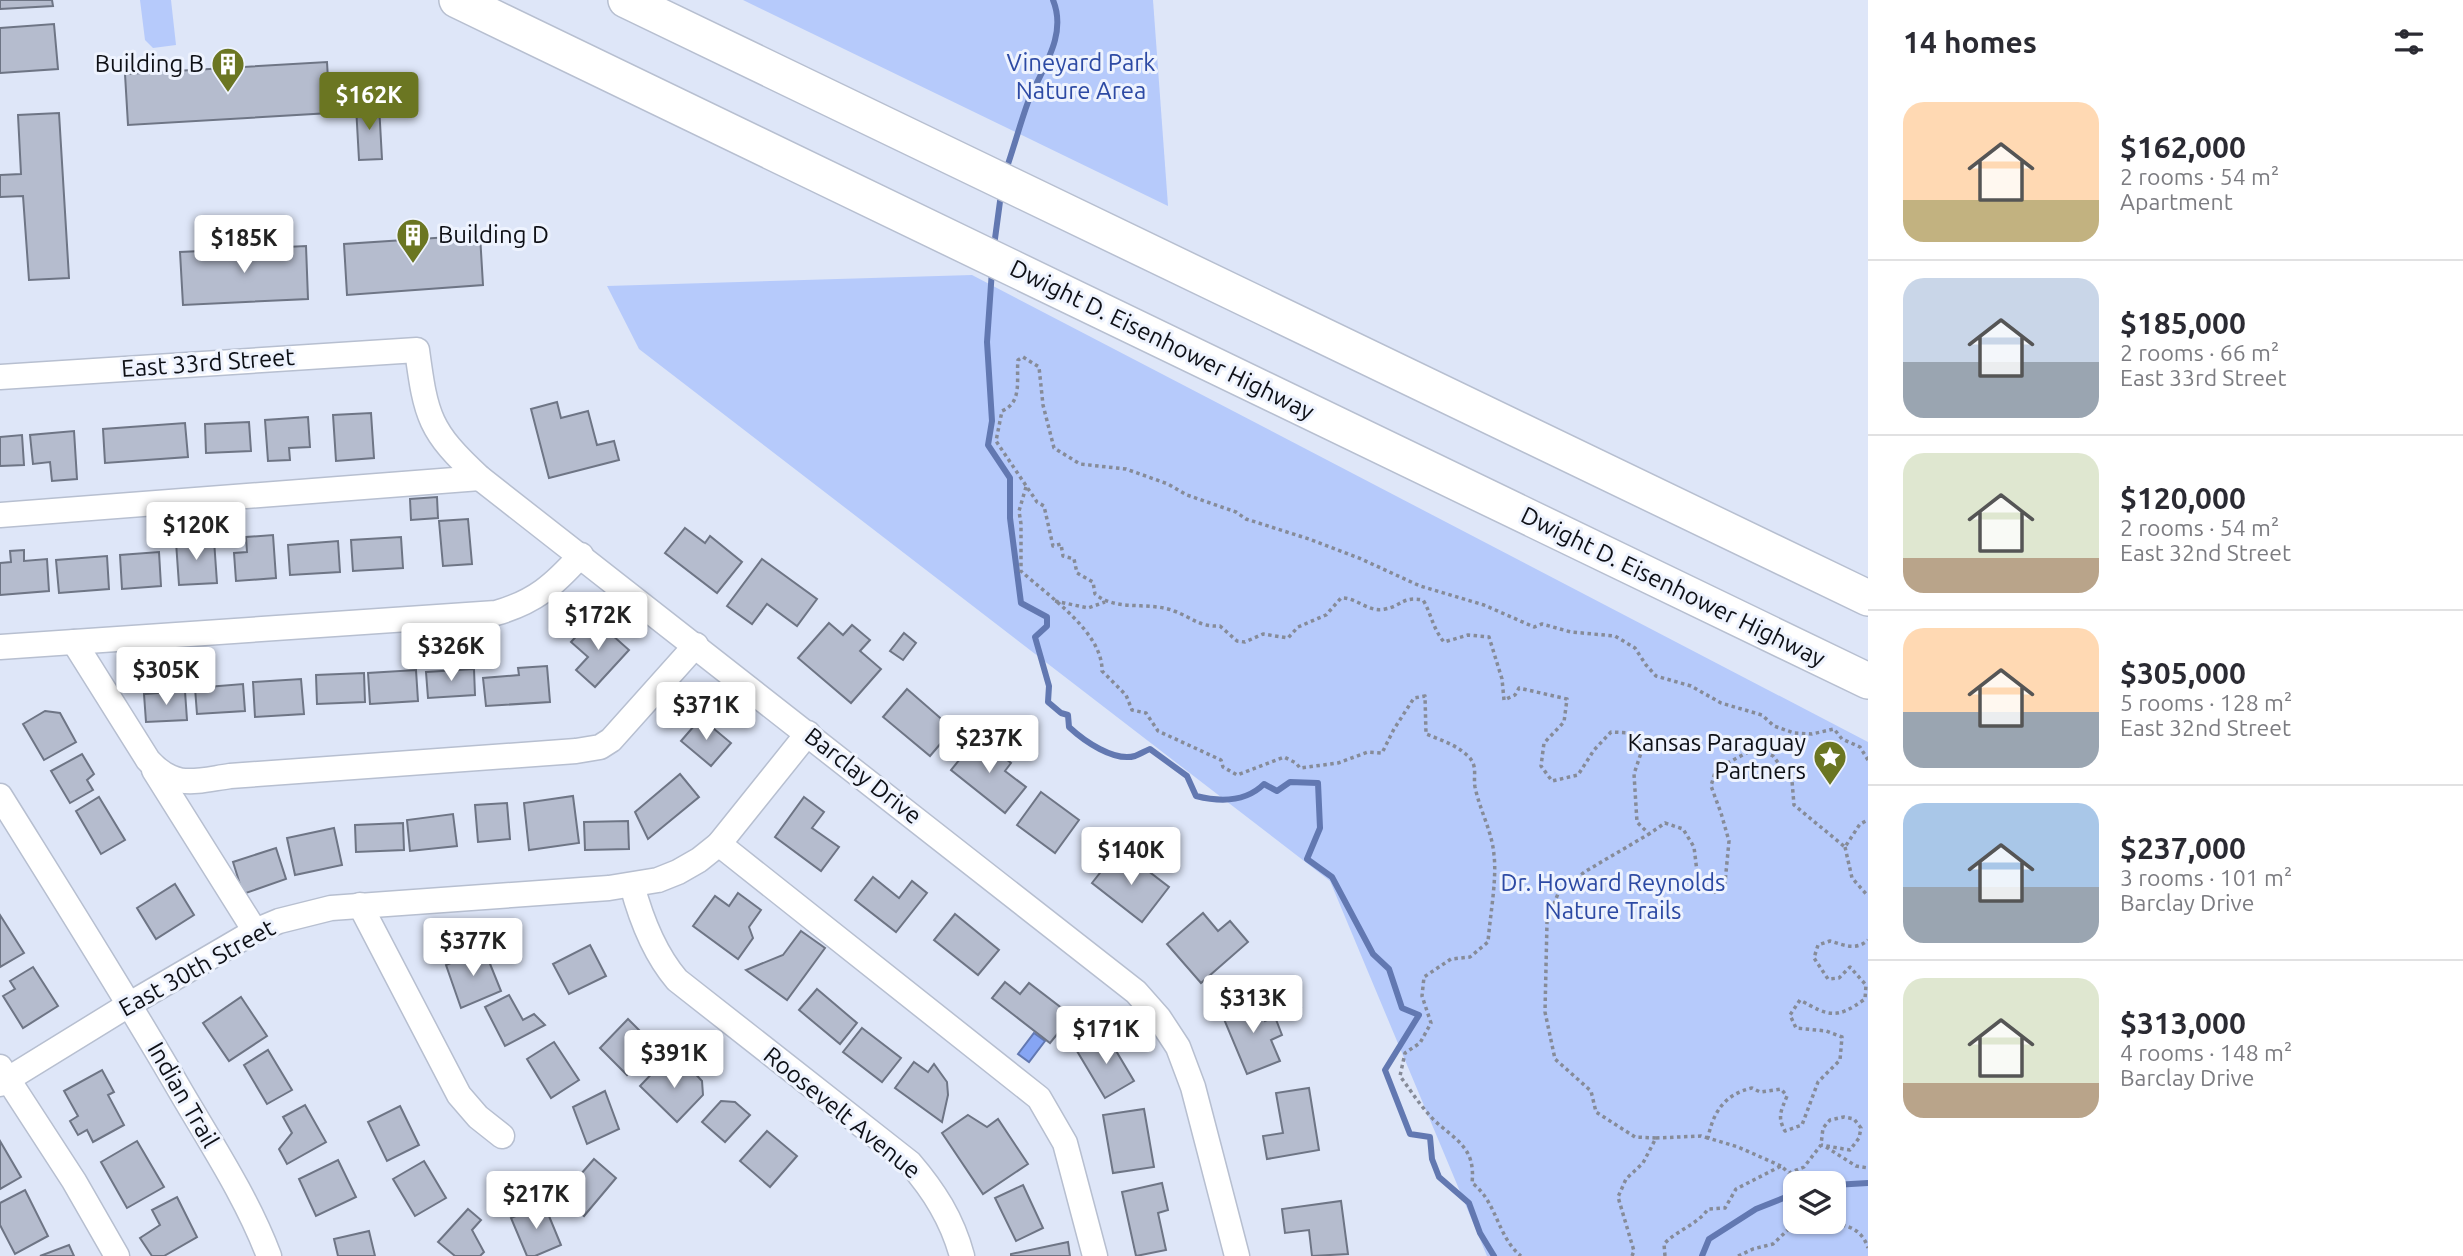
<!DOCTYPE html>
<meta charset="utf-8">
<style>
:root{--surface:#fff;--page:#f2f2f3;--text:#2b2b33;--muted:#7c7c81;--line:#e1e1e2;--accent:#6b7622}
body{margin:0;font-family:Ubuntu,sans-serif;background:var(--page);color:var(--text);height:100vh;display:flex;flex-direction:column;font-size:26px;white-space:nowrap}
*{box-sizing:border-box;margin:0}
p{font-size:23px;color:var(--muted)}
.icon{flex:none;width:38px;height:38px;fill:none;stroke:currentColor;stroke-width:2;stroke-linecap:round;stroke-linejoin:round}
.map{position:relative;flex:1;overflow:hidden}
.side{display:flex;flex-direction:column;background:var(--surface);width:595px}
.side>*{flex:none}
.tools{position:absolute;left:1783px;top:1171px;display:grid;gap:14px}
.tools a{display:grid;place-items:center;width:63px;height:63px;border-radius:14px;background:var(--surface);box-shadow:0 2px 5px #0004;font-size:35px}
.price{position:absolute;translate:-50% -60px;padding:0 16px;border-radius:7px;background:#fff;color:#222;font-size:23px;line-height:46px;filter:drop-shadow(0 2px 4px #0008)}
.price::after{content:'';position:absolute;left:50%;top:42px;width:21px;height:16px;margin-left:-10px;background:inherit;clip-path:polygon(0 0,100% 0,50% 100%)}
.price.current{background:var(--accent);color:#fff}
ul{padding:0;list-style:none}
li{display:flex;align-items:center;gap:21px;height:175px;padding:0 35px}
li+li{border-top:2px solid var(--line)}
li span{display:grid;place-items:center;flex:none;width:196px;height:140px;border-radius:21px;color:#555}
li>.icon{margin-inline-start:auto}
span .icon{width:84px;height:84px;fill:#fffc;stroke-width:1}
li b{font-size:30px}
h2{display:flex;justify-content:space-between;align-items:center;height:84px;padding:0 35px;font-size:30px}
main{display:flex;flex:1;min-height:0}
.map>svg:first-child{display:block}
.green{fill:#b6cafb;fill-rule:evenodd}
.water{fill:#86a5f4;stroke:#6278b1;stroke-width:2}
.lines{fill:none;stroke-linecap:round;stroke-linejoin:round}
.stream{stroke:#6278b1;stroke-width:6}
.building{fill:#b5bcce;stroke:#6e7585;stroke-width:2}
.minor-casing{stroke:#b7bfd0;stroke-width:27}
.highway-casing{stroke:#b7bfd0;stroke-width:38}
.path{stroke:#868b98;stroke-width:3.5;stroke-dasharray:3.5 3.5;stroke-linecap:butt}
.minor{stroke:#fff;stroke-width:24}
.highway{stroke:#fff;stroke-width:35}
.labels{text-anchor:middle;stroke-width:6;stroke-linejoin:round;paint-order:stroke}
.park-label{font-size:24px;fill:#2d4aa4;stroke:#eef3fe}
.poi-label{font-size:24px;fill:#0e1016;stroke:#eef3fe;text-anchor:end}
.street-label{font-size:24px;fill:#0e1016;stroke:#eef3fe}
</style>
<main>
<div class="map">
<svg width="1868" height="1256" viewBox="0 0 1868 1256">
<rect width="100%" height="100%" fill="#dee6f8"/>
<g class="green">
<polygon points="140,0 171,0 176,45 153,48 145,40"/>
<polygon points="743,0 1153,0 1168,206"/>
<path d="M 972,275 L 1868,742 L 1868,1256 L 1487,1256 L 1330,881 L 639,349 L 607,286 ZM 1796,1183 L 1834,1183 L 1834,1222 L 1796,1222 Z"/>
</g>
<g class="water">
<polygon points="1152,838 1174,856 1175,862 1172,868 1164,870 1140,851 1140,846 1146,839"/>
<polygon points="1291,978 1301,1007 1288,1011 1278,982"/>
<polygon points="1034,1033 1045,1041 1029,1062 1018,1054"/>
</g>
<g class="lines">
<g class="stream">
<path d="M 1006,170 C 1014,147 1020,124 1028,102 C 1041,70 1068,36 1053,0"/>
<polyline points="994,246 1001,194"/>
<path d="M 992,270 L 987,342 L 992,421 L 988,445 L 1010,478 L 1010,518 L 1021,603 L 1047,617 L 1047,626 L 1035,637 L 1049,686 L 1048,702 L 1061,713 L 1068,715 L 1069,727 C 1084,741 1114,762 1135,756 C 1140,754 1145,751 1150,749 L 1187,776 L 1196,796 C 1220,802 1246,802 1264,784 L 1277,791 L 1290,782 L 1318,783 L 1320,828 L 1307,859 L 1332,877 L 1373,954 L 1389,969 L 1402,1008 L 1419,1015 L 1385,1070 L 1410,1134 L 1430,1137 L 1432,1159 L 1439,1177 L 1469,1203 L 1480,1233 L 1494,1256"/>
<polyline points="1834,1185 1868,1183"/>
<polyline points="1702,1256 1709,1239 1756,1209 1796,1193"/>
</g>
</g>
<g class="building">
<polygon points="0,0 52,0 53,6 0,9"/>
<polygon points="54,24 58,69 0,73 0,28"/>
<polygon points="327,62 330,113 128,125 125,74"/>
<polygon points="379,105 382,159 359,160 356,106"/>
<polygon points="59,113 69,278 29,280 23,196 0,197 0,175 21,174 18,115"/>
<polygon points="480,235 483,285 347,295 344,244"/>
<polygon points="306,246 308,299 183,305 180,252"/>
<polygon points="557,402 561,418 588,411 597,445 614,441 619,460 549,478 531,409"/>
<polygon points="371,413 374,458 336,461 333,415"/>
<polygon points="308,417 310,447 289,448 290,460 268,461 265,420"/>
<polygon points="249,422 251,451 206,453 205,424"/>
<polygon points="185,423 188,457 105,463 103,429"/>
<polygon points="74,431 77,479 52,481 50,462 33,464 30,435"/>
<polygon points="22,435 24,465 0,466 0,437"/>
<polygon points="437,497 438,518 411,520 410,499"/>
<polygon points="468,519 472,564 443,566 439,521"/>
<polygon points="685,528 705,543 710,536 742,562 717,593 665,553"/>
<polygon points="273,535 276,578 236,581 234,553 247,552 246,537"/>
<polygon points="401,537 403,568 353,571 351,540"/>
<polygon points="214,540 217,583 179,585 176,542"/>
<polygon points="338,541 340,572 290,575 288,545"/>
<polygon points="24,550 24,561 47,559 49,591 0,595 0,563 11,562 10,551"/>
<polygon points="159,552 161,586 122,589 120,555"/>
<polygon points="107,556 109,589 59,593 56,560"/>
<polygon points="762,559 817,599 797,626 767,604 752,624 727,606"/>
<polygon points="593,618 629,650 595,687 576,670 588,657 571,642"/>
<polygon points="829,623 843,635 852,625 870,640 860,651 881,669 851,703 798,658"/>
<polygon points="904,633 916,643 903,660 890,651"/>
<polygon points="547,666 550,702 486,706 483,678 519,675 518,668"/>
<polygon points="474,669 475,695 428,698 426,672"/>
<polygon points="416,670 418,701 370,704 368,673"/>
<polygon points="364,673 365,702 317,704 316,675"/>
<polygon points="301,679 304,714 255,717 253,682"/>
<polygon points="243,684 245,711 197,714 195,688"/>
<polygon points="907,689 953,729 930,756 883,717"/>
<polygon points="185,691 187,720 146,722 144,694"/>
<polygon points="45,711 60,713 76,742 44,760 23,724"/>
<polygon points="701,718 731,743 711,766 681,741"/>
<polygon points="978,737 1011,763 1005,771 1026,787 1005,813 951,770"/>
<polygon points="82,754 94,774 87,780 93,790 70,803 51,771"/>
<polygon points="680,774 699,797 648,839 635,812"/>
<polygon points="1041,792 1079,820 1055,853 1017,825"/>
<polygon points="573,796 579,843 529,850 524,803"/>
<polygon points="99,797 125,840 101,854 76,811"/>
<polygon points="804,797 824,812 812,828 839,847 821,871 775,837"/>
<polygon points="507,803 510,839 478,842 475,805"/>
<polygon points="453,814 457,846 410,851 407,820"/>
<polygon points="628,821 629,849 585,850 584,822"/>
<polygon points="403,823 404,850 356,852 355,825"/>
<polygon points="334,828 342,865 295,875 287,838"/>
<polygon points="276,848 286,879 243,894 233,862"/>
<polygon points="1115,854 1135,869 1139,864 1169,887 1142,922 1092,883"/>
<polygon points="873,877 899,898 912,881 927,893 896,932 855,900"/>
<polygon points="175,884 194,915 156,939 137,908"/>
<polygon points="738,893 761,910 749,927 753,938 738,959 693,926 715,896 729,906"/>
<polygon points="1203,913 1218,931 1230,921 1248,942 1201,983 1167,944"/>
<polygon points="955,914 999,950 978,975 934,940"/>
<polygon points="0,915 24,953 0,967"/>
<polygon points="801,931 825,948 787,1000 746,970 783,955"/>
<polygon points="590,945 606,976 569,994 553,964"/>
<polygon points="484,949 501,991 461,1008 446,965"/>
<polygon points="33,967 58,1006 23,1028 3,996 15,989 10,981"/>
<polygon points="1005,982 1020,994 1029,983 1072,1016 1050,1043 992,998"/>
<polygon points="817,989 857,1023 840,1044 799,1010"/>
<polygon points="509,995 523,1020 534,1014 545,1025 505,1046 485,1007"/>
<polygon points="241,997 267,1036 229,1061 203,1023"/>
<polygon points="1256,998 1265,1021 1275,1017 1282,1035 1271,1040 1280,1061 1247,1074 1221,1012"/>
<polygon points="628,1019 655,1046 627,1075 600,1048"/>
<polygon points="862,1028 901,1058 882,1082 843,1052"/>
<polygon points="1106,1034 1134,1081 1105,1098 1077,1051"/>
<polygon points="554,1042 579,1080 551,1098 527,1059"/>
<polygon points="268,1050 292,1090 267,1104 244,1065"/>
<polygon points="663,1062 679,1077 689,1067 702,1081 703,1095 677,1122 640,1086"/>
<polygon points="914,1062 928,1072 934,1064 947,1082 948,1095 942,1122 895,1088"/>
<polygon points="102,1070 114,1092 108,1095 124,1125 93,1142 87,1130 78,1135 70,1121 78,1116 64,1091"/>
<polygon points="1309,1088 1319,1150 1267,1159 1263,1136 1283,1133 1276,1093"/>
<polygon points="605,1091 619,1129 587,1144 573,1107"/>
<polygon points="721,1101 735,1102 750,1115 725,1142 702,1122"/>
<polygon points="305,1105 326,1142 287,1164 279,1149 292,1133 283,1117"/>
<polygon points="400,1106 419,1145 387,1161 368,1122"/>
<polygon points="1144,1109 1154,1167 1113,1173 1103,1115"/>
<polygon points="968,1115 987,1127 998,1119 1028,1164 983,1194 942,1133"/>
<polygon points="767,1131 797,1156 770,1187 740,1161"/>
<polygon points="0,1141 21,1177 0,1189"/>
<polygon points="137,1141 164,1187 127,1208 101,1162"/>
<polygon points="594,1159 616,1178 584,1216 561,1197"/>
<polygon points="338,1160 356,1197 316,1216 299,1179"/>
<polygon points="424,1161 446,1198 415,1216 393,1179"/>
<polygon points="1162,1183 1168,1210 1158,1213 1166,1250 1136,1256 1122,1192"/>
<polygon points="1023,1185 1043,1228 1016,1241 995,1198"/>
<polygon points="25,1190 48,1236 15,1254 0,1225 0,1203"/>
<polygon points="177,1197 197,1237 164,1256 152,1256 140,1238 160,1225 152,1210"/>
<polygon points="1341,1201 1348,1254 1312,1256 1309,1230 1285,1233 1282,1209"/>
<polygon points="544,1204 561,1245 535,1256 527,1256 511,1218"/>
<polygon points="468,1209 481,1220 472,1230 484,1252 480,1256 455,1256 438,1242"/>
<polygon points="369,1231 375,1256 338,1256 334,1239"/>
<polygon points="1068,1242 1070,1256 1011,1256 1011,1254"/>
<polygon points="69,1245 74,1256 40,1256"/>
</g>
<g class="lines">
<defs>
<g id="minor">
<path d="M 0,377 L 417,350 C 426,417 429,431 480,478 L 1136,992 L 1159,1018 L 1178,1047 L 1193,1087 L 1237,1256"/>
<polyline points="0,515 480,478"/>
<path d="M 74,642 L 148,760 C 175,790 195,781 230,776 L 576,751 L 600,747 L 611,740 L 696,645"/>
<path d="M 0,647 L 496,613 C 535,602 554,585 581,555"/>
<polyline points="154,770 255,931"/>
<path d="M 0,796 C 61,894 123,992 181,1092 C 212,1145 247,1198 269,1256"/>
<polyline points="719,844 1039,1098 1065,1143 1095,1256"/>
<path d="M 632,885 C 641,919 654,953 677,980 L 910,1163 C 934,1191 952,1219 962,1256"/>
<polyline points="360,905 459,1095 478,1117 502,1136"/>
<polyline points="0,1067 74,1181 117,1256"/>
<polyline points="0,1084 130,1004 255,931 279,921 331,908 609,888 658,880 678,872 699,860 719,844 808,733"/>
</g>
<g id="highway">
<polyline points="457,0 1868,681"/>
<polyline points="626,0 1868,598"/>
</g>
</defs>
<use href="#minor" class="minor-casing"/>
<use href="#highway" class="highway-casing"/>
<g class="path">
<path d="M 1026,487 L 1019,511 L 1021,524 L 1021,571 C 1048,596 1103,632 1102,671 L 1126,695 L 1132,710 L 1146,713 L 1158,731 L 1221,760 L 1223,767 L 1237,775 L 1284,757 L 1296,763 L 1300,768 L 1338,763 L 1368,752 L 1382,753 L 1394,729 L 1414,698 L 1425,696 L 1426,734 C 1441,740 1457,745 1469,757 C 1478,767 1473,776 1475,787 C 1480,811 1492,831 1494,855 C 1497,879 1490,916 1488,942 L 1470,957 L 1451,959 L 1424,977 L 1422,996 L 1431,1023 L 1420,1043 L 1405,1053 L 1400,1076 C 1411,1091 1421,1107 1434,1120 C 1455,1140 1476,1147 1472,1183 C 1497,1201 1497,1237 1521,1256"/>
<polyline points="1055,601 1088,608 1105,602"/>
<path d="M 1868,760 L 1860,747 L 1842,739 L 1834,729 L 1812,734 L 1794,733 L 1774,726 L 1762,715 L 1721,703 L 1691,686 L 1656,676 L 1646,665 L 1635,648 L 1615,636 L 1571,632 L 1542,624 L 1534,627 L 1484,605 L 1420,586 L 1359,558 L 1309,539 L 1246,519 L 1236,512 L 1187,495 L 1168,484 L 1126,469 L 1080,464 L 1054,448 L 1043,405 L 1039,367 L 1023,357 L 1018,360 C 1016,379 1023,402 1002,411 L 996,441 L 1037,502 L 1044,506 L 1053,546 L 1061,544 L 1063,556 L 1074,559 L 1077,573 L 1093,582 L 1095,594 C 1117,612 1149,601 1174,611 C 1193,618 1199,627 1220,626 L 1237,641 L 1245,642 L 1263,634 L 1288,638 L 1298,627 L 1326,615 L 1341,598 C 1357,597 1368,613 1385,609 C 1402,606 1402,596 1423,600 C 1432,615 1432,627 1444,642 L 1468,635 L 1489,637 L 1502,679 L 1504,700 L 1515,695 L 1519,688 L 1567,699 L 1564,722 L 1544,743 L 1541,766 L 1552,781 L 1578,775 L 1594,750 L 1611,732 L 1633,733 L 1642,750 L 1634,774 L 1637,822 L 1649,834 L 1665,823 L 1683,829 L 1694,847 L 1698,880 L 1715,892 L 1725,883 L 1729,841 L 1721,813 L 1711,786 L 1716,769 L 1756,748 L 1773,756 L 1792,781 L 1794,805 L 1845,847 L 1860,824 L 1868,820"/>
<polyline points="1845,847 1852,878 1868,896"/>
<polyline points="1656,1138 1701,1136 1708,1138"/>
<polyline points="1826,1147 1856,1166 1868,1168"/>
<path d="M 1781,1166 L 1738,1147 L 1708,1138 C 1713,1112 1725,1094 1752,1088 L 1760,1092 L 1781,1089 L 1787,1096 C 1781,1111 1777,1117 1785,1131 L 1802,1125 L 1818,1082 L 1840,1060 L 1842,1037 L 1826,1031 L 1796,1028 L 1790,1015 L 1800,1000 C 1830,1017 1837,1019 1865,999 L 1866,985 L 1850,967 L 1839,978 L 1828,979 L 1814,958 L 1818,945 L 1830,941 C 1844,945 1856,951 1868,940"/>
<path d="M 1800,1222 C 1826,1225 1858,1217 1868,1248"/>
<polyline points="1632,1256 1634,1251 1618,1197 1626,1179 1643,1163 1656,1138 1635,1137 1596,1112 1591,1091 1555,1059 1545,1012 1547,922 1559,891 1586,871 1649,834"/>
<path d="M 1665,1256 L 1664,1244 C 1677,1230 1697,1225 1708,1209 L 1725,1208 L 1736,1189 L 1781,1166 L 1789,1173 L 1804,1167 L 1821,1145 L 1823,1128 L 1830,1120 L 1844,1117 L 1854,1119 L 1861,1128 L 1859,1138 L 1850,1150 L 1821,1145"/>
<polyline points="1738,1256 1753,1249 1773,1244 1796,1222"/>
</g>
<use href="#minor" class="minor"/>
<use href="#highway" class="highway"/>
</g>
<defs>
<symbol id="building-pin" viewBox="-11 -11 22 30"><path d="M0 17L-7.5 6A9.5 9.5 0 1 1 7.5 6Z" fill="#6b7622" stroke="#eef3fe"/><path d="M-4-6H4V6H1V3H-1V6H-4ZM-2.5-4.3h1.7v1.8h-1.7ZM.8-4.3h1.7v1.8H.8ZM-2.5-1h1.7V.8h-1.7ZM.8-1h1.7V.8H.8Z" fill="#fff"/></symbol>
<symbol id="sight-pin" viewBox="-11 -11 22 30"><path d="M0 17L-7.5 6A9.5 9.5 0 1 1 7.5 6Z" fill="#6b7622" stroke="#eef3fe"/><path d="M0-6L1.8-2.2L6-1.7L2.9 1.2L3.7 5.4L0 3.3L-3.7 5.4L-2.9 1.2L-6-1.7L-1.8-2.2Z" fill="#fff"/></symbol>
</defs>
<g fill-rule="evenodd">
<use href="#building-pin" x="209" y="45" width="38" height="52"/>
<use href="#building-pin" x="394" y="216" width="38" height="52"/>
<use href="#sight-pin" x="1811" y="738" width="38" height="52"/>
</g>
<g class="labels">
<g class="park-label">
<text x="1081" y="71">Vineyard Park<tspan x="1081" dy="28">Nature Area</tspan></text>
<text x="1613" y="891">Dr. Howard Reynolds<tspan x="1613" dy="28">Nature Trails</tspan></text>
</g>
<g class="poi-label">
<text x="204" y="72">Building B</text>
<text x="438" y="243" text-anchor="start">Building D</text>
<text x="1806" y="751">Kansas Paraguay<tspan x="1806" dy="28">Partners</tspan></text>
</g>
<g class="street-label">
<text transform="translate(1162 340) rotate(26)" y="8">Dwight D. Eisenhower Highway</text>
<text transform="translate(208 363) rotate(-4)" y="8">East 33rd Street</text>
<text transform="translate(1673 587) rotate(26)" y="8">Dwight D. Eisenhower Highway</text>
<text transform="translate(863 776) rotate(38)" y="8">Barclay Drive</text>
<text transform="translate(197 968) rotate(-29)" y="8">East 30th Street</text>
<text transform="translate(183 1095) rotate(60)" y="8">Indian Trail</text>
<text transform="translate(842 1113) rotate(39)" y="8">Roosevelt Avenue</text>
</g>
</g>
</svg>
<div class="tools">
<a><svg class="icon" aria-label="layers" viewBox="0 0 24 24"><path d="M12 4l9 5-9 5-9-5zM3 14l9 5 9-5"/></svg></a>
</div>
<b class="price current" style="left:369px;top:132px">$162K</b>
<b class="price" style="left:244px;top:275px">$185K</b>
<b class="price" style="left:196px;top:562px">$120K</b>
<b class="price" style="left:598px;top:652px">$172K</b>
<b class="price" style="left:451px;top:683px">$326K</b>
<b class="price" style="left:166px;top:707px">$305K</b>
<b class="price" style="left:706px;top:742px">$371K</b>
<b class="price" style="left:989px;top:775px">$237K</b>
<b class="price" style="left:1131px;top:887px">$140K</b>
<b class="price" style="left:473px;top:978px">$377K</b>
<b class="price" style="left:1253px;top:1035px">$313K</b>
<b class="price" style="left:1106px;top:1066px">$171K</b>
<b class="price" style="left:674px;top:1090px">$391K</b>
<b class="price" style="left:536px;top:1231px">$217K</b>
</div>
<section class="side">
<h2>14 homes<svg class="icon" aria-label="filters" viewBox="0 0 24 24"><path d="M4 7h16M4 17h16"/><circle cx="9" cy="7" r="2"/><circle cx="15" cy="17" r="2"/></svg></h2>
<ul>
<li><span style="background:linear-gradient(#ffd9b3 70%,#c2b280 0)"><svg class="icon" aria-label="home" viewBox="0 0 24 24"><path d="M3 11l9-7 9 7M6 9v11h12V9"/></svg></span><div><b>$162,000</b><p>2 rooms · 54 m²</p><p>Apartment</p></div></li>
<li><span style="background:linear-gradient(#c9d6e8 60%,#9aa5b1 0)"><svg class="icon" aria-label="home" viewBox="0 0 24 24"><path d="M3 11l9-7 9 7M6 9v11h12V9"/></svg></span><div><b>$185,000</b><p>2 rooms · 66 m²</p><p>East 33rd Street</p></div></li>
<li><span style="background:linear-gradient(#dfe7d0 75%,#b9a48a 0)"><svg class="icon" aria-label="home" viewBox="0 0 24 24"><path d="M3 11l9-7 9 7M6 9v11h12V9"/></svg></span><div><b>$120,000</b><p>2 rooms · 54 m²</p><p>East 32nd Street</p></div></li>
<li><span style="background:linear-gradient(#ffd9b3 60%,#9aa5b1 0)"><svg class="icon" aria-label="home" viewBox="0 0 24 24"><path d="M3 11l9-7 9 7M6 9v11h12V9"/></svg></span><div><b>$305,000</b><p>5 rooms · 128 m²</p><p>East 32nd Street</p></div></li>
<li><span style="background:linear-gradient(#a9c7e8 60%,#9aa5b1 0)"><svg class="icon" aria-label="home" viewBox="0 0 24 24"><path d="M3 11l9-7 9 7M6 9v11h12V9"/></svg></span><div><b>$237,000</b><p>3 rooms · 101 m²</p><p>Barclay Drive</p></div></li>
<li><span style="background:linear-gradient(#dfe7d0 75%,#b9a48a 0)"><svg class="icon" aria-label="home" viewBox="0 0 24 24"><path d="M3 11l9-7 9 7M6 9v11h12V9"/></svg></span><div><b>$313,000</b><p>4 rooms · 148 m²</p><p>Barclay Drive</p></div></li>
</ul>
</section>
</main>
